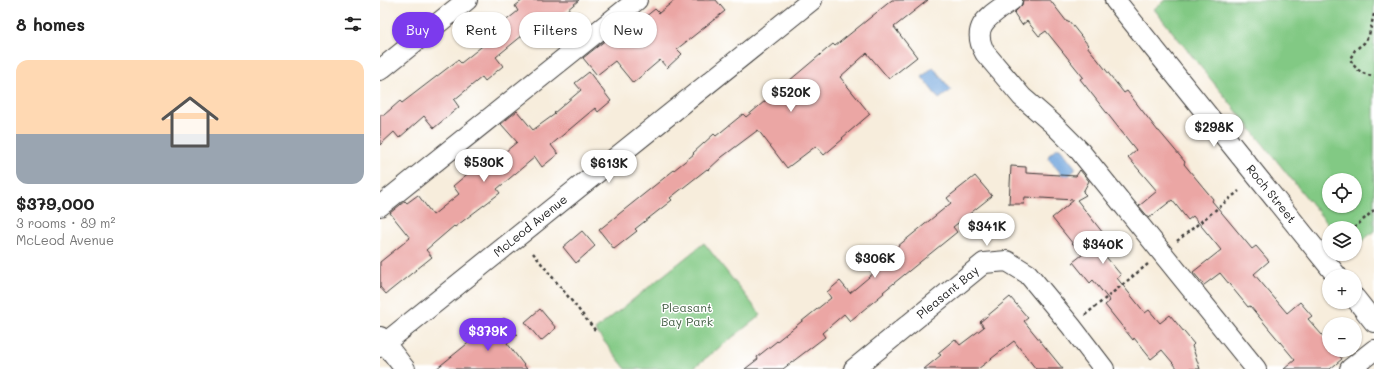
<!DOCTYPE html>
<meta charset="utf-8">
<style>
:root{--surface:#fff;--page:#f2f2f2;--text:#222;--muted:#767676;--accent:#7c3aed}
body{margin:0;font-family:Mali,sans-serif;background:var(--page);color:var(--text);height:100vh;display:flex;flex-direction:column;font-size:15px;white-space:nowrap}
*{box-sizing:border-box;margin:0}
p{font-size:13px;color:var(--muted)}
.icon{flex:none;width:22px;height:22px;fill:none;stroke:currentColor;stroke-width:2;stroke-linecap:round;stroke-linejoin:round}
.map{position:relative;flex:1;overflow:hidden}
.panel{display:flex;flex-direction:column;background:var(--surface);width:380px}
.panel>*{flex:none}
.hud{position:absolute;left:12px;top:12px;width:380px;height:36px;display:flex;gap:8px}
.controls{position:absolute;left:942px;top:173px;display:grid;gap:8px}
.controls a{display:grid;place-items:center;width:40px;height:40px;border-radius:50%;background:var(--surface);box-shadow:0 1px 3px #0004;font-size:20px}
.price{position:absolute;translate:-50% -34px;padding:0 9px;border-radius:14px;background:#fff;color:#222;font-size:13px;line-height:26px;filter:drop-shadow(0 1px 2px #0008)}
.price::after{content:'';position:absolute;left:50%;top:24px;width:12px;height:9px;margin-left:-6px;background:inherit;clip-path:polygon(0 0,100% 0,50% 100%)}
.price.current{background:var(--accent);color:#fff}
ul{padding:0;list-style:none}
li{display:grid;align-content:center;gap:8px;height:212px;padding:0 16px}
li span{display:grid;place-items:center;height:124px;border-radius:12px;color:#555}
li>.icon{margin-inline-start:auto}
span .icon{width:72px;height:72px;fill:#fffc;stroke-width:1}
li b{font-size:17px}
h2{display:flex;justify-content:space-between;align-items:center;height:48px;padding:0 16px;font-size:17px}
.pill{padding:0 14px;border-radius:18px;background:var(--surface);box-shadow:0 1px 3px #0004;font-size:14px;line-height:36px}
.pill.current{background:var(--accent);color:#fff}
main{display:flex;flex:1;min-height:0}
.map>svg:first-child{display:block}
.green{fill:#82c984;stroke:#4f7250;fill-rule:evenodd}
.water{fill:#70a4dc;stroke:#46607c}
.building{fill:#eba6a4}
.lines{fill:none;stroke-linecap:round;stroke-linejoin:round}
.minor-casing{stroke:#3d3b39;stroke-width:22}
.path{stroke:#3d3b39;stroke-width:2.5;stroke-dasharray:3 3;stroke-linecap:butt}
.minor{stroke:#fff;stroke-width:20}
.labels{text-anchor:middle;stroke-width:3;stroke-linejoin:round;paint-order:stroke}
.street-label{font-size:12px;fill:#1c1c1c;stroke:#fff}
.park-label{font-size:12px;fill:#456146;stroke:#fff}
</style>
<main>
<section class="panel">
<h2>8 homes<svg class="icon" aria-label="filters" viewBox="0 0 24 24"><path d="M4 7h16M4 17h16"/><circle cx="9" cy="7" r="2"/><circle cx="15" cy="17" r="2"/></svg></h2>
<ul>
<li><span style="background:linear-gradient(#ffd9b3 60%,#9aa5b1 0)"><svg class="icon" aria-label="home" viewBox="0 0 24 24"><path d="M3 11l9-7 9 7M6 9v11h12V9"/></svg></span><div><b>$379,000</b><p>3 rooms · 89 m²</p><p>McLeod Avenue</p></div></li>
</ul>
</section>
<div class="map">
<svg width="994" height="369" viewBox="0 0 994 369">
<rect width="100%" height="100%" fill="#fff"/>
<filter id="ink" filterUnits="userSpaceOnUse"><feTurbulence type="fractalNoise" baseFrequency=".025" numOctaves="2"/><feDisplacementMap in="SourceGraphic" scale="8" xChannelSelector="R" yChannelSelector="G"/><feConvolveMatrix kernelMatrix="1 2 1 2 8 2 1 2 1" color-interpolation-filters="sRGB"/></filter>
<filter id="wash" filterUnits="userSpaceOnUse"><feTurbulence type="fractalNoise" baseFrequency=".012" numOctaves="4" result="noise"/><feDisplacementMap in="SourceGraphic" scale="16" xChannelSelector="R" yChannelSelector="G"/><feGaussianBlur stdDeviation="0.9" result="paint"/><feColorMatrix in="noise" values="0 0 0 0 0 0 0 0 0 0 0 0 0 0 0 0 0 1.4 0 .05"/><feComposite in="paint" operator="in"/></filter>
<g filter="url(#wash)">
<rect width="100%" height="100%" fill="#f7eddc"/>
<g class="green">
<path d="M 785,0 L 994,0 L 994,231 L 975,247 L 975,228 L 951,228 L 774,9 ZM 949,180 L 975,180 L 975,206 L 949,206 Z"/>
<polygon points="324,243 381,315 312,369 246,369 215,330"/>
</g>
<g class="water">
<polygon points="553,67 571,90 559,99 542,77"/>
<polygon points="677,148 680,148 695,167 695,170 687,177 684,177 668,158 669,155"/>
</g>
<g id="blocks">
<g class="building">
<polygon points="143,0 199,0 174,21 169,14 116,57 123,66 105,81 102,77 74,100 79,107 54,128 44,116 19,138 14,132 0,145 0,115 4,115 20,101 22,103 78,60 81,63 111,39 108,35 138,11 135,6"/>
<polygon points="295,0 336,0 345,11 297,49 302,54 287,68 280,60 253,83 235,61 217,75 203,58 246,24 250,29 275,9 279,13"/>
<polygon points="512,0 548,0 514,27 537,57 509,79 487,53 460,77 490,114 462,138 463,139 444,155 436,146 407,168 378,130 342,157 328,170 327,169 290,198 292,200 255,229 257,231 234,249 219,230 314,154 313,153 334,134 336,136 363,114 366,117 453,44 455,46"/>
<polygon points="643,0 670,0 687,22 689,21 708,45 707,46 744,93 747,91 778,131 779,131 805,162 804,164 833,199 832,201 872,249 876,246 889,261 874,274 907,313 920,302 932,316 928,319 949,343 949,350 955,350 962,359 950,369 904,369 915,360 870,306 868,307 840,273 824,285 813,272 841,250 813,216 808,220 792,200 769,218 759,206 777,191 748,157 756,150 700,79 703,77 666,31 659,36 647,21 642,25 634,13 642,5"/>
<polygon points="209,72 231,101 218,112 215,108 171,145 178,154 162,167 155,157 117,189 120,193 75,227 74,226 46,250 52,257 6,294 0,287 0,262 30,238 10,213 25,201 27,203 38,195 53,215 79,194 73,186 98,165 102,171 137,142 121,124 137,111 153,130 175,114 174,113 201,90 195,83"/>
<polygon points="631,166 646,167 646,173 696,176 700,170 709,181 703,192 706,195 697,200 723,233 713,241 741,275 737,278 765,313 769,310 780,323 790,315 814,344 812,346 820,369 798,369 782,350 771,359 754,338 753,340 725,305 730,301 713,280 710,283 693,262 702,255 672,218 694,200 645,197 644,204 629,204"/>
<polygon points="595,176 612,196 573,227 577,232 503,292 504,293 470,321 464,314 442,333 445,337 403,369 365,369 378,359 377,357 451,298 447,292 460,281 470,293 495,272 491,268 571,203 567,198"/>
<polygon points="202,231 215,246 196,263 183,247"/>
<polygon points="630,297 648,318 644,321 683,369 656,369 634,341 598,369 544,369 561,355 558,353 575,339 580,345 604,327 600,322"/>
<polygon points="160,309 176,328 161,341 145,322"/>
<polygon points="124,318 137,334 127,343 147,369 56,369 92,340 94,343"/>
</g>
</g>
</g>
<g filter="url(#ink)">
<use href="#blocks" fill-opacity="0" stroke="#3d3b39" stroke-width="1"/>
<g class="lines">
<defs>
<g id="minor">
<path d="M 632,0 C 612,15 589,24 605,53 L 642,97 L 673,124 L 699,150 L 876,369"/>
<path id="s1" d="M 735,0 L 957,276"/>
<polyline points="0,70 87,0"/>
<polyline points="0,206 257,0"/>
<polyline points="975,298 994,322"/>
<polyline points="0,337 25,369"/>
<path id="s2" d="M 0,347 L 432,0"/>
<path id="s3" d="M 474,369 L 604,263 L 627,261 L 648,274 L 691,326 L 724,369"/>
<polyline points="970,369 994,350"/>
</g>
</defs>
<use href="#minor" class="minor-casing"/>
<g class="path">
<path d="M 994,14 L 989,35 L 984,43 L 975,50 L 970,59 C 976,71 982,73 994,77"/>
<polyline points="974,228 994,210"/>
<polyline points="797,241 859,191"/>
<polyline points="153,253 215,330"/>
<polyline points="705,315 768,264"/>
</g>
<use href="#minor" class="minor"/>
</g>
</g>
<g class="labels">
<g class="street-label">
<text dy="4" stroke="none"><textPath href="#s1" startOffset="249">Roch Street</textPath></text>
<text dy="4" stroke="none"><textPath href="#s2" startOffset="193">McLeod Avenue</textPath></text>
<text dy="4" stroke="none"><textPath href="#s3" startOffset="121">Pleasant Bay</textPath></text>
</g>
<g class="park-label">
<text x="307" y="312">Pleasant<tspan x="307" dy="14">Bay Park</tspan></text>
</g>
</g>
</svg>
<div class="controls">
<a><svg class="icon" aria-label="locate" viewBox="0 0 24 24"><circle cx="12" cy="12" r="6"/><path d="M12 2v4M12 18v4M2 12h4M18 12h4"/></svg></a>
<a><svg class="icon" aria-label="layers" viewBox="0 0 24 24"><path d="M12 4l9 5-9 5-9-5zM3 14l9 5 9-5"/></svg></a>
<a>+</a>
<a>−</a>
</div>
<b class="price" style="left:411px;top:113px">$520K</b>
<b class="price" style="left:834px;top:148px">$298K</b>
<b class="price" style="left:104px;top:183px">$530K</b>
<b class="price" style="left:229px;top:184px">$613K</b>
<b class="price" style="left:607px;top:247px">$341K</b>
<b class="price" style="left:723px;top:265px">$340K</b>
<b class="price" style="left:495px;top:279px">$306K</b>
<b class="price current" style="left:108px;top:352px">$379K</b>
<div class="hud">
<a class="pill current">Buy</a>
<a class="pill">Rent</a>
<a class="pill">Filters</a>
<a class="pill">New</a>
</div>
</div>
</main>
